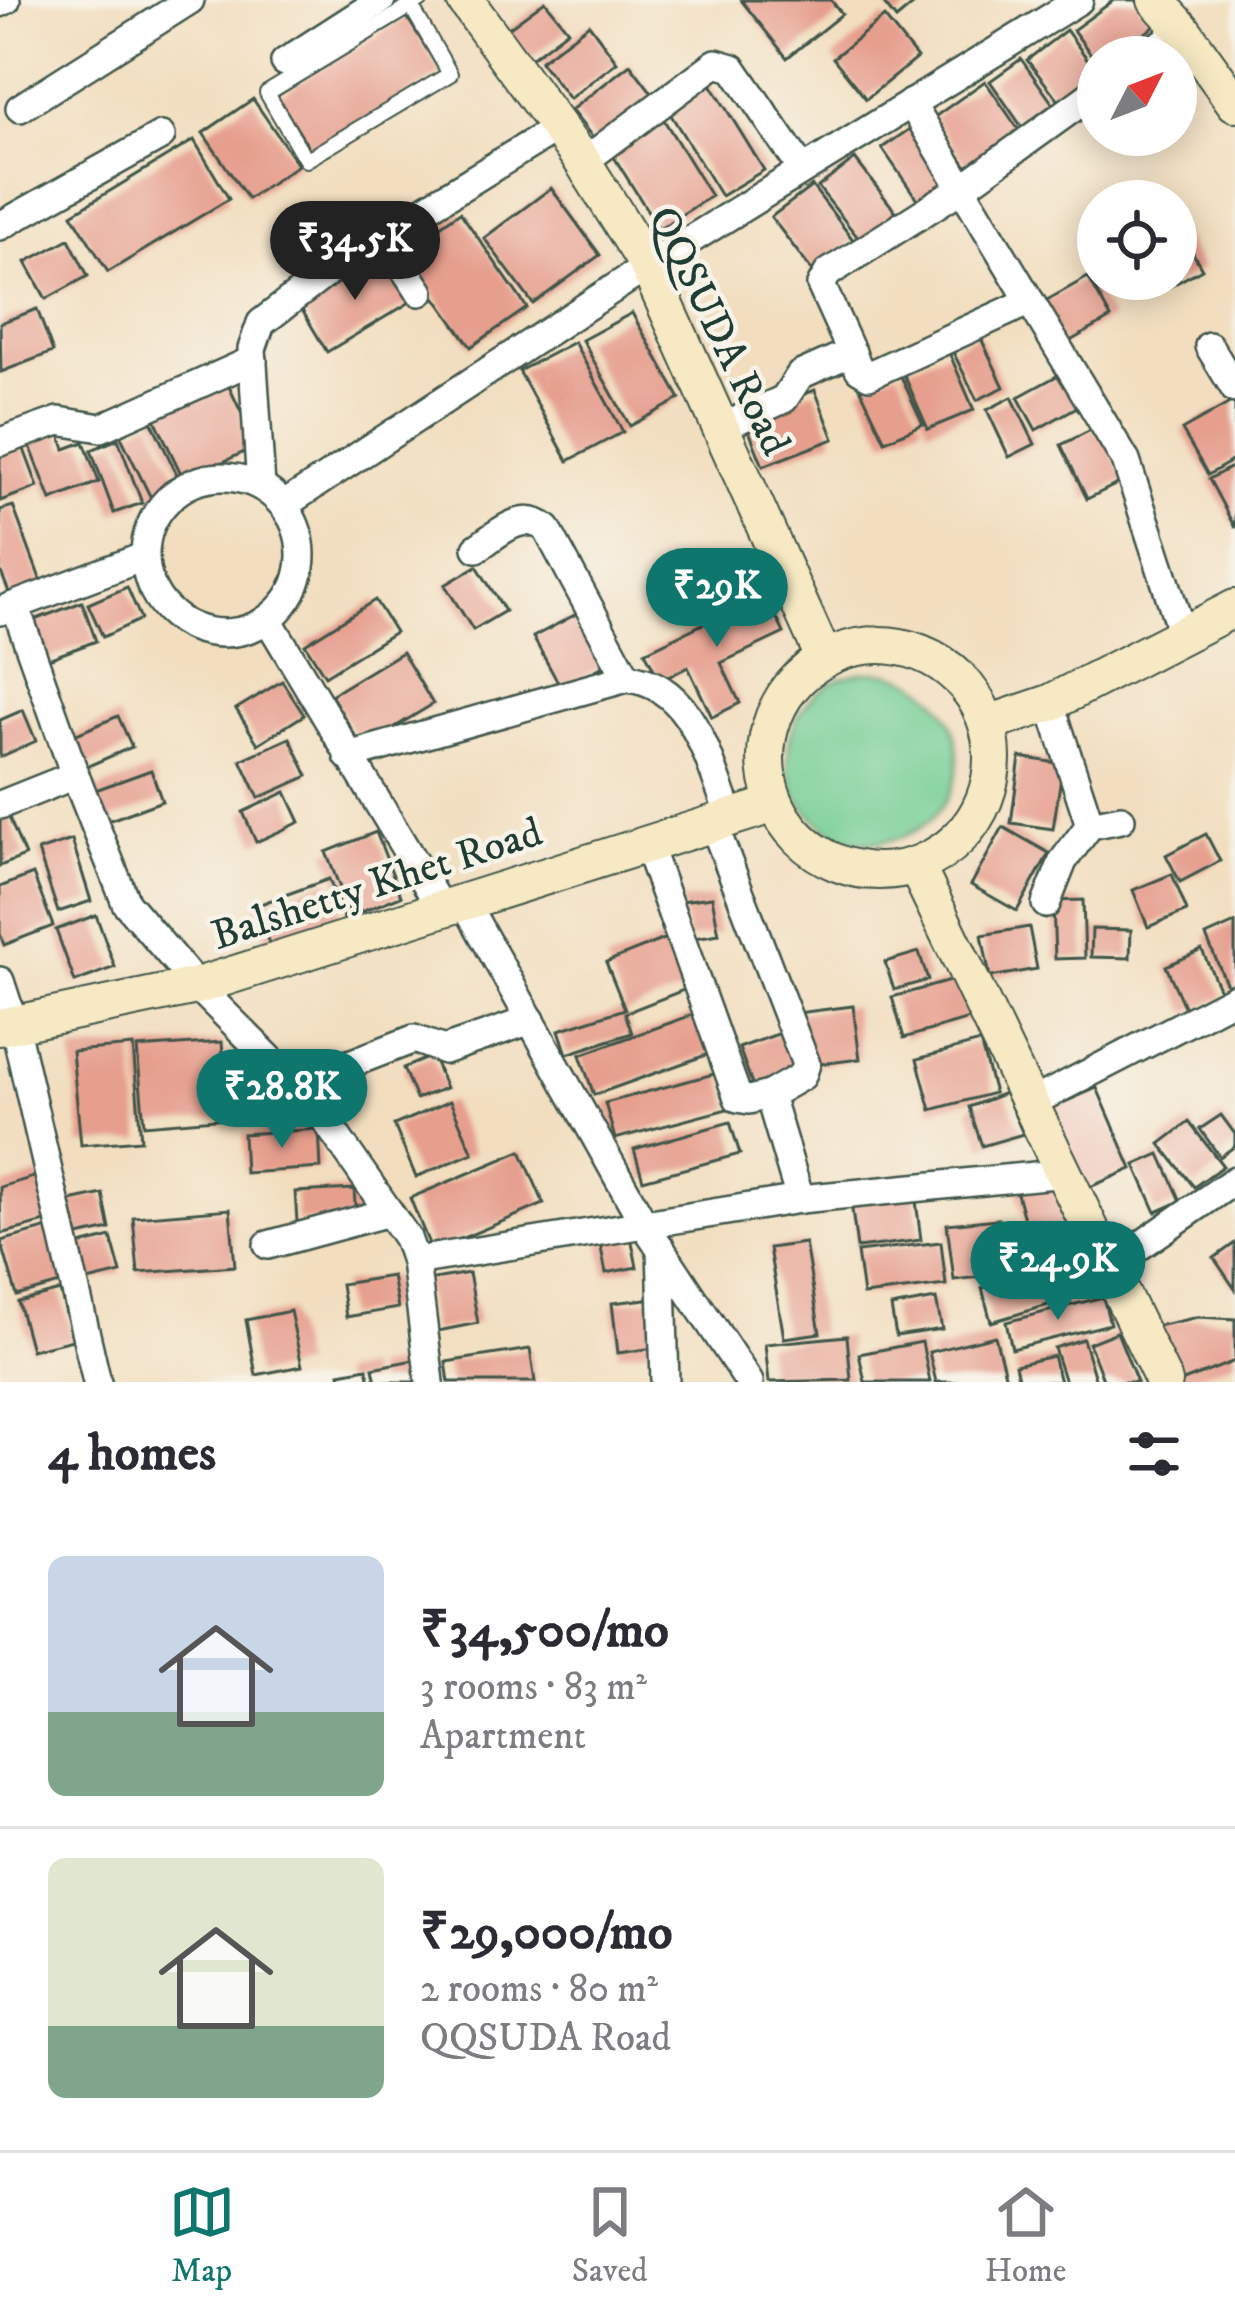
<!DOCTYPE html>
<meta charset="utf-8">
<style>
:root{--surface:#fff;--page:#f2f2f3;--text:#2b2b33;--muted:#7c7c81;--line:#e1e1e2;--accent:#0f766e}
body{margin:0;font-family:"IM FELL DW Pica",serif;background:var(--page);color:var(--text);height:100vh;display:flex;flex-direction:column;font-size:45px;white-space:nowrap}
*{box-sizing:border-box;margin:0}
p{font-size:39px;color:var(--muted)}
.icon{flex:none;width:66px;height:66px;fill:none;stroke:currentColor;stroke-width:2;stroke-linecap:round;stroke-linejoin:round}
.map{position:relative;height:1382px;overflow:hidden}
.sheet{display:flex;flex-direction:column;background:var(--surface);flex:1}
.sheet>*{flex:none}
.needle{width:78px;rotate:48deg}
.tools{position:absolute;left:1077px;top:36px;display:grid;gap:24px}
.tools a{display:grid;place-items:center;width:120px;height:120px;border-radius:50%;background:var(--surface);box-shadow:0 6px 30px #0003;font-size:60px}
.price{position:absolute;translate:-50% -102px;padding:0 27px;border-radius:42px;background:var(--accent);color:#fff;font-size:39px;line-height:78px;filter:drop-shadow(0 3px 6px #0008)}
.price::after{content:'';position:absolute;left:50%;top:72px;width:36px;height:27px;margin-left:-18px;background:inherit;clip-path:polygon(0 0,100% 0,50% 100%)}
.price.selected{background:#222;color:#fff}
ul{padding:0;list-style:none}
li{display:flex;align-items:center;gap:36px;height:300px;padding:0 48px}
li+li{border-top:3px solid var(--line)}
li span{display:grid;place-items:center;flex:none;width:336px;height:240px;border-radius:18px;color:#555}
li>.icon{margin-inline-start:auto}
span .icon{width:144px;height:144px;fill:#fffc;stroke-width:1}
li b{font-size:51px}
h2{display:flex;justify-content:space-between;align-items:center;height:144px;padding:0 48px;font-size:51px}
.tabs{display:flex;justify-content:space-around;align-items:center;height:168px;border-top:3px solid var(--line);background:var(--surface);font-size:33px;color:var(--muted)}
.tabs a{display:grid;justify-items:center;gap:6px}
.tabs .selected{color:var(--accent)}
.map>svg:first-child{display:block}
.green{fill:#74ce95;stroke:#4a8664;stroke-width:3}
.building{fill:#e69e8d}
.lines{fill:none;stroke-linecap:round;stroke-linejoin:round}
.lane-casing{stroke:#3f5549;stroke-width:18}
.street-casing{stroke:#3f5549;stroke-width:32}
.secondary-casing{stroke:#3f5549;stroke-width:40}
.lane{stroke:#fff;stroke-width:14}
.street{stroke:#fff;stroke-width:27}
.secondary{stroke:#f6e9c3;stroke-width:36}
.labels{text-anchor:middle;stroke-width:9;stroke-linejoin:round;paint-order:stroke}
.street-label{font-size:42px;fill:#1f3d34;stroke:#f7f3e8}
</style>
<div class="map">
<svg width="1235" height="1382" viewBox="0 0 1235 1382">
<rect width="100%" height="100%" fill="#f7f3e8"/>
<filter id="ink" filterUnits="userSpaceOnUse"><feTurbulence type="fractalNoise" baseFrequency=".00833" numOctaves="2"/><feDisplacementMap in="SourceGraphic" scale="24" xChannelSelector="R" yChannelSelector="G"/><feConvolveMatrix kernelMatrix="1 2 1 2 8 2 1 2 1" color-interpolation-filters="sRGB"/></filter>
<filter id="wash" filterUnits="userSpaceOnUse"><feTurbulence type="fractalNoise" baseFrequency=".004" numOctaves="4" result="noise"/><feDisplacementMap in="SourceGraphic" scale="48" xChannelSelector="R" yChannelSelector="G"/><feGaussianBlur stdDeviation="2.7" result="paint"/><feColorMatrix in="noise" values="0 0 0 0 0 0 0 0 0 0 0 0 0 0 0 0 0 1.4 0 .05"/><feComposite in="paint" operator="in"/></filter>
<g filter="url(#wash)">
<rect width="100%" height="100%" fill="#f2debf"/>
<circle class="green" cx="873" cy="757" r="85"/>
<g id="blocks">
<g class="building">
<polygon points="741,0 831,0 842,14 787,58"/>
<polygon points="881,0 919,0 896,19"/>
<polygon points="1114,0 1136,0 1155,26 1113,57 1098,57 1098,64 1073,30"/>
<polygon points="545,1 568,30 530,59 507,29"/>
<polygon points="407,17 442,74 312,153 277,96"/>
<polygon points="884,17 917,58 866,99 833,58"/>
<polygon points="589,24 617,62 569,99 540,61"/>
<polygon points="1066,30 1097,72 1059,101 1027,60"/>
<polygon points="1021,59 1053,104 1022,127 990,81"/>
<polygon points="630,64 656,98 597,143 571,110"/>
<polygon points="709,81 764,170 721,196 666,107"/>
<polygon points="985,81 1023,136 971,172 933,118"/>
<polygon points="253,99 298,165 248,199 203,133"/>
<polygon points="662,117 711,196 659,229 609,149"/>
<polygon points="914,126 951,181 919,202 882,148"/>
<polygon points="194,140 229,199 108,272 72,214"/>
<polygon points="855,159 899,216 863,244 818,187"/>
<polygon points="812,186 854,241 813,272 771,217"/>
<polygon points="551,188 600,255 533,304 484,238"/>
<polygon points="460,212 527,308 471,347 403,252"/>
<polygon points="1176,223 1202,269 1167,288 1161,279 1176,279"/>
<polygon points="69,239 88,276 46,299 26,262"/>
<polygon points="384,254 412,301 327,352 299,305"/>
<polygon points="1088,277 1111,318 1063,345 1040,304"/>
<polygon points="37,309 53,352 1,372 0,323"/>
<polygon points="632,313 680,399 630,426 582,340"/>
<polygon points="979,334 1004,387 977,400 951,348"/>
<polygon points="574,342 623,432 568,461 519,371"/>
<polygon points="948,350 974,410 928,429 902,370"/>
<polygon points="898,370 923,424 885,441 860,388"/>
<polygon points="1066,371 1084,403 1036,430 1018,397"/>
<polygon points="225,378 257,446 184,480 152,413"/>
<polygon points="815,390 834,439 763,466 744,418"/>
<polygon points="1012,397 1035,444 1009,457 987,410"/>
<polygon points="1235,400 1235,459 1208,475 1182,430"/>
<polygon points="151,420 181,483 151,498 120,435"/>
<polygon points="1099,426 1125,480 1087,499 1061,445"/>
<polygon points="59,432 65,449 84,442 99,482 51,500 29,443"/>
<polygon points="118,439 142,503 114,513 91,450"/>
<polygon points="21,441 38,487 0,501 0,449"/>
<polygon points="1235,465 1235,528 1209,479"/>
<polygon points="13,506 42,584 11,597 0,570 0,510"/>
<polygon points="477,566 505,611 473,630 445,585"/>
<polygon points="127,587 141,619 103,637 88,604"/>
<polygon points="765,594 784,633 721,663 740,703 712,717 688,667 660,681 645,652"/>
<polygon points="375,600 395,632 325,676 305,644"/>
<polygon points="82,602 96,641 43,661 29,622"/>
<polygon points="584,610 611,662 561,688 533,637"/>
<polygon points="402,652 433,704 362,747 331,695"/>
<polygon points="282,681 304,715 258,744 236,709"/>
<polygon points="23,710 36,741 0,757 0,720"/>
<polygon points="118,716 132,747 86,767 72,736"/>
<polygon points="290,738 308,776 259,798 241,760"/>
<polygon points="1020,757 1063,764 1053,829 1011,823"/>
<polygon points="151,770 162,801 102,823 90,792"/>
<polygon points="286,792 300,822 256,842 243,812"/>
<polygon points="8,815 25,856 0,866 0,818"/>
<polygon points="1003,827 1049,853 1017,911 971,885"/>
<polygon points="376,832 401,896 351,916 326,852"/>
<polygon points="1206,834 1220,861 1180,882 1166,855"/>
<polygon points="72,840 91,901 58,912 38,851"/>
<polygon points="33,874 53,926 4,945 0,934 0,887"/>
<polygon points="1172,874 1187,911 1148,927 1133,890"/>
<polygon points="329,879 347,927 273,954 255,906"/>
<polygon points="712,897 719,934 688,939 681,901"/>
<polygon points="1083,900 1085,958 1055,959 1053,901"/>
<polygon points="96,915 115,967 75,982 56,930"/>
<polygon points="1235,923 1235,990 1230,992 1206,936"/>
<polygon points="1029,927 1037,969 990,977 982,935"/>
<polygon points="1092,929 1131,930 1130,958 1091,957"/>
<polygon points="674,935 694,986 625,1013 632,1033 567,1054 559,1030 625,1009 606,962"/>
<polygon points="1202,950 1223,997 1187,1013 1166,966"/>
<polygon points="919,952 928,980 894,990 885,962"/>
<polygon points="957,979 969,1019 904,1038 892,997"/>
<polygon points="853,1006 860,1059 812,1065 797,1013"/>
<polygon points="706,1010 720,1050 594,1095 580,1055"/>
<polygon points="783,1032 798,1073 754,1089 739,1048"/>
<polygon points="222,1042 228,1118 144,1125 137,1048"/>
<polygon points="980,1042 994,1093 931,1110 917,1059"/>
<polygon points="133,1046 141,1140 81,1145 72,1051"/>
<polygon points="432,1056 446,1088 416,1099 403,1068"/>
<polygon points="721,1072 731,1108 615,1139 605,1103"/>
<polygon points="1097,1088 1132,1169 1083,1190 1049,1109"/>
<polygon points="1005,1093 1023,1134 982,1146 969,1107"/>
<polygon points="450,1101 473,1153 416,1177 394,1125"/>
<polygon points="1221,1115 1235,1134 1235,1146 1220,1157 1200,1129"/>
<polygon points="730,1122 740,1154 643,1180 634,1149"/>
<polygon points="1189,1122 1223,1166 1194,1187 1160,1144"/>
<polygon points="319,1129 321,1168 245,1173 243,1134"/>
<polygon points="521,1151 544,1204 432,1251 410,1198"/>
<polygon points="1160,1154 1181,1201 1156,1212 1135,1165"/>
<polygon points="40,1175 53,1220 1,1234 0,1187"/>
<polygon points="1054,1179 1074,1248 1035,1259 1016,1190"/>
<polygon points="354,1189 356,1218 297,1222 295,1192"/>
<polygon points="915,1193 921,1240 857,1248 851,1202"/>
<polygon points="103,1194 110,1229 78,1236 70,1201"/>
<polygon points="230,1209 235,1266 138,1273 133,1217"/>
<polygon points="998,1219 1005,1274 954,1280 947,1224"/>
<polygon points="52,1227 67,1282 17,1296 1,1241"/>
<polygon points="630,1232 637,1267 606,1273 599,1238"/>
<polygon points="111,1237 121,1273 88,1281 80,1245"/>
<polygon points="941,1242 946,1285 863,1295 857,1252"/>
<polygon points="805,1243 820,1333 784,1338 769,1248"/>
<polygon points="1235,1243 1235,1289 1214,1258"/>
<polygon points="1045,1270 1055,1303 991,1322 982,1288"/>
<polygon points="469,1273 478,1323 433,1332 423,1281"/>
<polygon points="392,1276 398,1308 346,1317 341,1284"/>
<polygon points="60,1291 73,1340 31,1350 18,1302"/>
<polygon points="1103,1297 1110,1324 1012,1349 1006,1322"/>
<polygon points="655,1298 662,1347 618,1353 612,1303"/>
<polygon points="936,1299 942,1329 896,1336 891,1307"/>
<polygon points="290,1311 302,1366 256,1375 246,1320"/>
<polygon points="1198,1317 1235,1319 1235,1361 1181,1382 1157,1326"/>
<polygon points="1117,1332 1137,1382 1104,1382 1089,1343"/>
<polygon points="847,1336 851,1380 769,1382 765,1344"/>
<polygon points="995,1336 1007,1382 936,1382 929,1352"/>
<polygon points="1083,1339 1096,1382 1065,1382 1054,1348"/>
<polygon points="922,1342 930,1382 865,1382 859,1354"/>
<polygon points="530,1349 535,1382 449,1382 446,1362"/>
<polygon points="1053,1356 1060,1382 1019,1382 1015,1365"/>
<polygon points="413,1360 417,1382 376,1382 373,1368"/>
<polygon points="367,1368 370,1382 342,1382 340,1373"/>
</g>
</g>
</g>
<g filter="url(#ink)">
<use href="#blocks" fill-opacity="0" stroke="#3f5549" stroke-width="3"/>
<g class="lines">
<defs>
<polyline id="lane" points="411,6 450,74 306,160 267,93 421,0"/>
<g id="street">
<polyline points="0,3 6,0"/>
<polyline points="1144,57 1182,29"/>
<polyline points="285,62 381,0"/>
<polyline points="911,103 1126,461 1182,633"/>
<polyline points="20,108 190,0"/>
<polyline points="583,162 716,63 733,68 802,169"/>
<polyline points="0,226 161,136"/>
<polyline points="382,236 420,292"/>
<polyline points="1030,301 869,375 859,369 821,285 828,273 962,188 1098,90"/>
<polyline points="1209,346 1235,389"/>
<polyline points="720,428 784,399 800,375 852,352"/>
<polyline points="0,442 59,421 101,428 253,360"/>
<circle cx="223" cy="555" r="78"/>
<polyline points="261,486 252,349 261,323 350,255 557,128"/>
<polyline points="284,505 648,266 1079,0"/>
<path d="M 477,548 C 499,533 522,509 547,529 L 627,678"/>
<polyline points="15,606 75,775 126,903 197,986 313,1102 407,1238 415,1261 430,1382"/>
<polyline points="0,611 143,557"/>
<polyline points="269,621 441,908"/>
<polyline points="1050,703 1090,825 1121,819"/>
<path d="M 348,756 L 627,678 C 694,684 709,764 731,818"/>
<polyline points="0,805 75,775"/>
<polyline points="713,823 806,1064 802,1076 769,1095 800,1199"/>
<polyline points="647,844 738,1098 749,1100 769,1095"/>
<polyline points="464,901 643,1222 749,1382"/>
<polyline points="1046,904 1063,861 1090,825"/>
<polyline points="0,981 14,1024 97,1382"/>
<polyline points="295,1085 414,1039 444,1050 531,1020"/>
<polyline points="1029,1104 1235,998"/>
<polyline points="268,1245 389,1212"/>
<polyline points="661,1248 665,1382"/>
<polyline points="415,1261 800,1199 1066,1173"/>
<polyline points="1108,1268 1235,1180"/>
</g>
<g id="secondary">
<polyline points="465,0 583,162 648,266 824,658"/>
<polyline points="1156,0 1182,29 1235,103"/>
<circle cx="879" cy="758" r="113"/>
<polyline points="988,724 1050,703 1235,608"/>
<polyline points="916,866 1164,1382"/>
<polyline points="0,1027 197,986 775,804"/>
</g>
</defs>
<use href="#lane" class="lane-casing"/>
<use href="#street" class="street-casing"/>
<use href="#secondary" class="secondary-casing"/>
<use href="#lane" class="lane"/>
<use href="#street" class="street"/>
<use href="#secondary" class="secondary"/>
</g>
</g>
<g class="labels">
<g class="street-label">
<text transform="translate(721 330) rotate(64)" y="15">QQSUDA Road</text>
<text transform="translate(376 882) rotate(-18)" y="15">Balshetty Khet Road</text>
</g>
</g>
</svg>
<div class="tools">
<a><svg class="needle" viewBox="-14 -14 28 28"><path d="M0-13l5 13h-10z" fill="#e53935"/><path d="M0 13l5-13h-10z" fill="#7c7c81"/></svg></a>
<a><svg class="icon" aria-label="locate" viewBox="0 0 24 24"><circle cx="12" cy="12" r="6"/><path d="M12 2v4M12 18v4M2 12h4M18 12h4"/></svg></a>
</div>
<b class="price selected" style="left:355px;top:303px">₹34.5K</b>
<b class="price" style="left:717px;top:650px">₹29K</b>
<b class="price" style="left:282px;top:1151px">₹28.8K</b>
<b class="price" style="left:1058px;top:1323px">₹24.9K</b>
</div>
<section class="sheet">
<h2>4 homes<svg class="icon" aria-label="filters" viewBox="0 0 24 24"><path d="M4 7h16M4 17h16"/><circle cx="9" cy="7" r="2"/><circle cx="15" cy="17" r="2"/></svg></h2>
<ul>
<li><span style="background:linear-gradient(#c9d6e8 65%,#7fa58c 0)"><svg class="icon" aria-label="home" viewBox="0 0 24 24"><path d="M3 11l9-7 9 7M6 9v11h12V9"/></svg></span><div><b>₹34,500/mo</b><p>3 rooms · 83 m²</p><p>Apartment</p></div></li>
<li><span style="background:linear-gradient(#dfe7d0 70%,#7fa58c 0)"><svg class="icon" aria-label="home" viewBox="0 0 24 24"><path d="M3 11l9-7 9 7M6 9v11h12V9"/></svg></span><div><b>₹29,000/mo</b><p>2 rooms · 80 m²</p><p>QQSUDA Road</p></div></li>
</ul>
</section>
<nav class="tabs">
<a class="selected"><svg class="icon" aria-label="map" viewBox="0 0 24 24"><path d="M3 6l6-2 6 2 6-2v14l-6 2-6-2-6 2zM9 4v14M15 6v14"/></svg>Map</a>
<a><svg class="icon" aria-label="saved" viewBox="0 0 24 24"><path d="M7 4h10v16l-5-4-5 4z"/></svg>Saved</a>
<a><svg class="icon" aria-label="home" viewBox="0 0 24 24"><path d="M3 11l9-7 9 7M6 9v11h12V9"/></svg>Home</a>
</nav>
